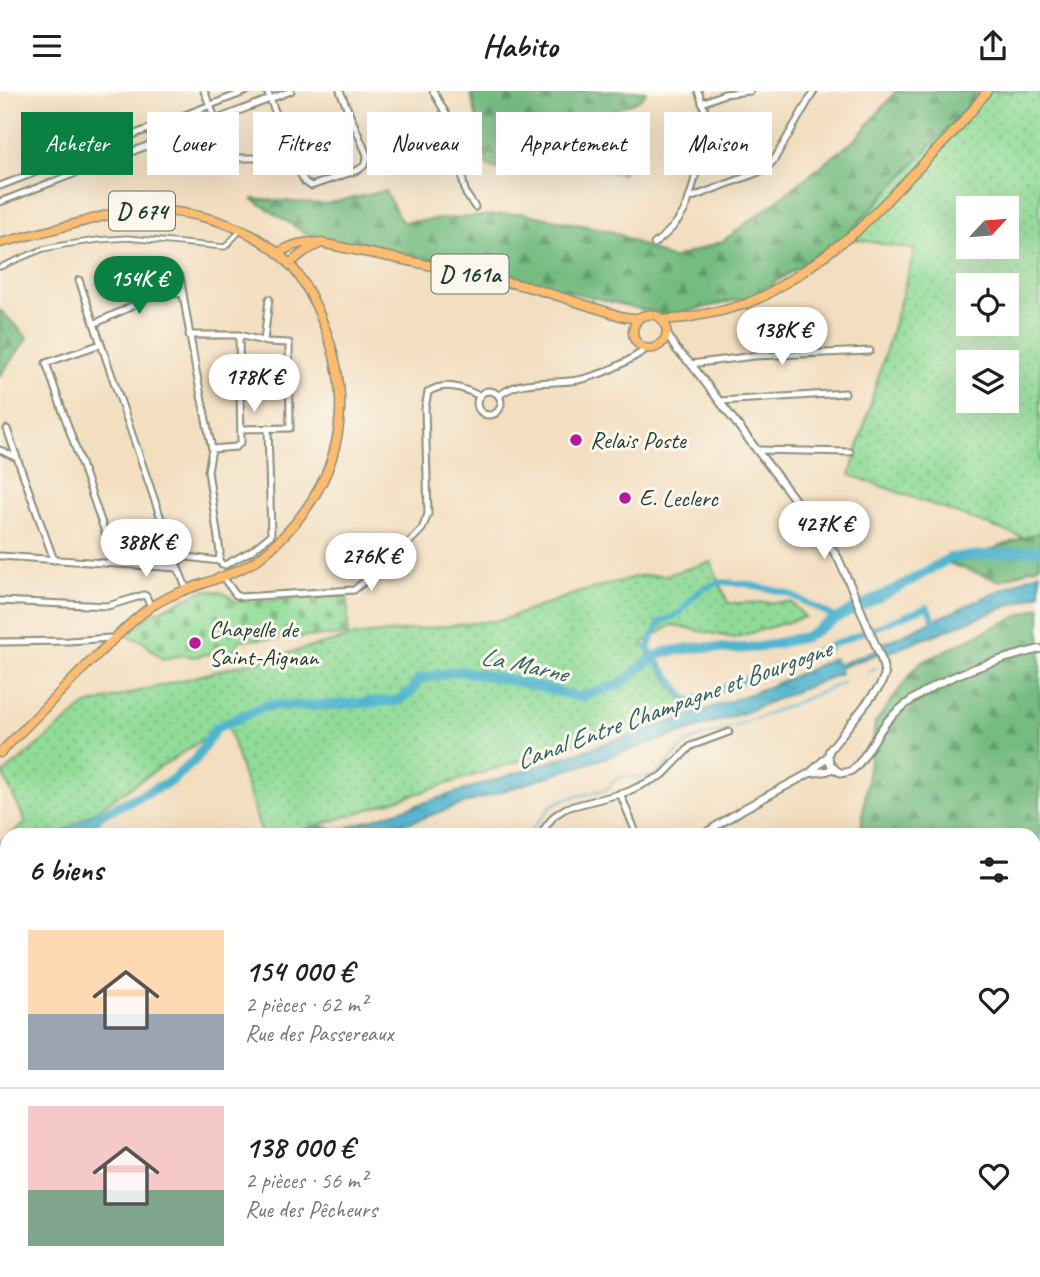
<!DOCTYPE html>
<html lang="fr">
<meta charset="utf-8">
<style>
:root{--surface:#fff;--page:#f6f6f6;--text:#202124;--muted:#757577;--line:#e0e0e0;--accent:#0b8043}
body{margin:0;font-family:Caveat,sans-serif;background:var(--page);color:var(--text);height:100vh;display:flex;flex-direction:column;font-size:26px;white-space:nowrap}
*{box-sizing:border-box;margin:0}
p{font-size:23px;color:var(--muted)}
.icon{flex:none;width:38px;height:38px;fill:none;stroke:currentColor;stroke-width:2;stroke-linecap:round;stroke-linejoin:round}
.map{position:relative;flex:1;overflow:hidden}
.drawer{position:absolute;left:0px;top:737px;width:1041px;height:450px;display:flex;flex-direction:column;background:var(--surface);border-radius:21px 21px 0 0;box-shadow:0 7px 28px #0002}
.drawer>*{flex:none}
.guide{position:absolute;left:21px;top:21px;width:999px;height:63px;display:flex;gap:14px}
.needle{width:46px;rotate:64deg}
.fabs{position:absolute;left:956px;top:105px;display:grid;gap:14px}
.fabs a{display:grid;place-items:center;width:63px;height:63px;border-radius:0px;background:var(--surface);box-shadow:0 7px 28px #0002;font-size:35px}
.price{position:absolute;translate:-50% -60px;padding:0 16px;border-radius:24px;background:#fff;color:#222;font-size:23px;line-height:46px;filter:drop-shadow(0 2px 4px #0008)}
.price::after{content:'';position:absolute;left:50%;top:42px;width:21px;height:16px;margin-left:-10px;background:inherit;clip-path:polygon(0 0,100% 0,50% 100%)}
.price.selected{background:var(--accent);color:#fff}
ul{padding:0;list-style:none}
li{display:flex;align-items:center;gap:21px;height:175px;padding:0 28px}
li+li{border-top:2px solid var(--line)}
li span{display:grid;place-items:center;flex:none;width:196px;height:140px;border-radius:0px;color:#555}
li>.icon{margin-inline-start:auto}
span .icon{width:84px;height:84px;fill:#fffc;stroke-width:1}
li b{font-size:30px}
h2{display:flex;justify-content:space-between;align-items:center;height:84px;padding:0 28px;font-size:30px}
.pill{padding:0 24px;border-radius:0px;background:var(--surface);box-shadow:0 7px 28px #0002;font-size:24px;line-height:63px}
.pill.selected{background:var(--accent);color:#fff}
header{display:flex;justify-content:space-between;align-items:center;height:91px;padding:0 28px;background:var(--surface);font-size:32px;font-weight:800}
.map>svg:first-child{display:block}
.grass{fill:url(#grass-dots);stroke:#588c66;stroke-width:2;fill-rule:evenodd}
.forest{fill:url(#forest-firs);stroke:#4a7c5a;stroke-width:2}
.cemetery{fill:url(#cemetery-stones);stroke:#588c66;stroke-width:2}
.water{fill:url(#water-ripples);stroke:#377881;stroke-width:2}
.lines{fill:none;stroke-linecap:round;stroke-linejoin:round}
.stream{stroke:#4fb4ce;stroke-width:2}
.canal{stroke:#4fb4ce;stroke-width:6}
.river{stroke:#4fb4ce;stroke-width:10}
.pedestrian-casing{stroke:#898e7a;stroke-width:7}
.minor-casing{stroke:#898e7a;stroke-width:9}
.tertiary-casing{stroke:#898e7a;stroke-width:10}
.primary-casing{stroke:#898e7a;stroke-width:11}
.pedestrian{stroke:#fff;stroke-width:3.5}
.minor{stroke:#fff;stroke-width:5}
.tertiary{stroke:#fff;stroke-width:6}
.primary{stroke:#febc70;stroke-width:8}
.poi-dot{fill:#b5179e;stroke:#fbf7ec;stroke-width:2.5}
.labels{text-anchor:middle;stroke-width:6;stroke-linejoin:round;paint-order:stroke}
.shield{fill:#fbf7ec;stroke:#61756b;stroke-width:2}
.shield-label{font-size:23px;font-weight:bold;fill:#1f3d34}
.poi-label{font-size:24px;fill:#1f3d34;stroke:#fbf7ec;text-anchor:start}
.water-label{font-size:26px;font-style:italic;fill:#2d6162;stroke:#fbf7ec}
</style>
<header><svg class="icon" aria-label="menu" viewBox="0 0 24 24"><path d="M4 6h16M4 12h16M4 18h16"/></svg>Habito<svg class="icon" aria-label="share" viewBox="0 0 24 24"><path d="M12 15V3M7 8l5-5 5 5M5 13v7h14v-7"/></svg></header>
<div class="map">
<svg width="1040" height="1186" viewBox="0 0 1040 1186">
<defs>
<pattern id="grass-dots" width="8" height="8" patternUnits="userSpaceOnUse" patternTransform="scale(1.75)"><rect width="8" height="8" fill="#91dc98"/><path d="M2 2h.1M6 6h.1" fill="none" stroke="#76b47d" stroke-width="1.8" stroke-linecap="round"/></pattern>
<pattern id="forest-firs" width="22" height="20" patternUnits="userSpaceOnUse" patternTransform="scale(1.75)"><rect width="22" height="20" fill="#74bc80"/><path d="M5 1l3.5 6h-7zM16 11l3.5 6h-7z" fill="#5f9a6a"/></pattern>
<pattern id="cemetery-stones" width="16" height="16" patternUnits="userSpaceOnUse" patternTransform="scale(1.75)"><rect width="16" height="16" fill="#91dc98"/><path d="M2 7V4a2 2 0 0 1 4 0v3zM10 15v-3a2 2 0 0 1 4 0v3z" fill="#76b47d"/></pattern>
<pattern id="water-ripples" width="26" height="14" patternUnits="userSpaceOnUse" patternTransform="scale(1.75)"><rect width="26" height="14" fill="#4fb4ce"/><path d="M2 4q2-2 4 0t4 0M15 11q2-2 4 0t4 0" fill="none" stroke="#4194a8"/></pattern>
</defs>
<rect width="100%" height="100%" fill="#fbf7ec"/>
<filter id="ink" filterUnits="userSpaceOnUse"><feTurbulence type="fractalNoise" baseFrequency=".0143" numOctaves="2"/><feDisplacementMap in="SourceGraphic" scale="14" xChannelSelector="R" yChannelSelector="G"/><feConvolveMatrix kernelMatrix="1 2 1 2 8 2 1 2 1" color-interpolation-filters="sRGB"/></filter>
<filter id="wash" filterUnits="userSpaceOnUse"><feTurbulence type="fractalNoise" baseFrequency=".00686" numOctaves="4" result="noise"/><feDisplacementMap in="SourceGraphic" scale="28" xChannelSelector="R" yChannelSelector="G"/><feGaussianBlur stdDeviation="1.57" result="paint"/><feColorMatrix in="noise" values="0 0 0 0 0 0 0 0 0 0 0 0 0 0 0 0 0 1.4 0 .05"/><feComposite in="paint" operator="in"/></filter>
<g filter="url(#wash)">
<rect width="100%" height="100%" fill="#f3dec0"/>
<g class="grass">
<path d="M 991,0 L 1040,0 L 1040,441 L 1024,447 L 850,384 L 915,159 L 845,146 L 972,11 ZM 968,117 L 1006,117 L 1006,156 L 968,156 ZM 968,194 L 1006,194 L 1006,233 L 968,233 ZM 968,271 L 1006,271 L 1006,310 L 968,310 Z"/>
<polygon points="711,471 728,512 791,511 805,526 734,547 672,534 642,552 687,616 288,744 262,744 227,632 59,744 9,744 26,732 3,683 86,614 354,545 502,529 574,503 638,485 666,484"/>
<polygon points="7,745 7,848 0,868 0,750"/>
<polygon points="383,1180 750,1180 751,1186 387,1186"/>
</g>
<g class="forest">
<polygon points="479,0 645,0 646,1 639,9 600,25 603,39 616,42 617,55 621,60 623,83 600,80 584,76 577,37 561,31 554,33 558,45 553,57 560,64 558,76 521,83 513,76 496,78 487,74 471,3"/>
<polygon points="896,0 978,0 972,11 845,146 754,205 668,225 473,177 308,144 252,108 325,113 385,100 402,131 522,122 611,140 672,168 723,150 776,110 857,47"/>
<polygon points="0,219 28,247 0,284"/>
<polygon points="1040,441 1040,474 1001,490 950,473"/>
<polygon points="1040,516 1040,903 1034,906 1034,744 860,744 875,632 918,573 1002,532"/>
<polygon points="819,1180 849,1184 850,1180 980,1180 980,1186 819,1186"/>
</g>
<path class="cemetery" d="M 204,499 C 218,500 227,501 236,511 L 345,505 L 348,508 L 348,544 L 239,549 L 237,558 L 193,566 L 184,564 L 162,568 L 142,550 L 127,545 L 152,523 Z"/>
<path class="water" d="M 1040,481 L 1040,502 L 1037,504 L 882,564 L 880,562 L 842,576 L 839,578 L 841,582 L 743,622 L 457,715 L 373,744 L 301,744 C 315,727 322,738 339,739 C 439,707 540,675 639,641 C 705,619 771,598 834,567 L 838,574 L 878,558 L 878,555 Z"/>
<g class="lines">
<g class="stream">
<polyline points="828,554 831,559"/>
<polyline points="868,583 868,580 876,577"/>
<polyline points="446,744 460,744"/>
<path d="M 527,744 L 552,714 L 565,708 L 608,698 C 622,675 632,692 651,685 C 669,678 676,657 691,650 C 706,643 723,640 738,634 C 774,621 809,607 844,591"/>
<polyline points="0,859 7,848"/>
</g>
<polyline class="canal" points="837,527 787,502 746,493 721,491 704,497 693,506 680,522 659,532 648,556 654,566 686,607 693,609 927,516 937,534"/>
<g class="river">
<polyline points="69,744 95,727"/>
<polyline points="87,744 99,724 171,690 195,669 216,637 267,614 306,615 397,610 411,601 419,588 459,580 507,588 579,606 620,593 654,566 665,561 701,556 732,558 760,556 805,546 837,527 901,495 950,467 1040,459"/>
<polyline points="0,775 7,771"/>
</g>
</g>
</g>
<g filter="url(#ink)">
<g class="lines">
<defs>
<polyline id="pedestrian" points="0,176 43,158 63,154 98,149 127,147 225,156 241,139"/>
<g id="minor">
<polyline points="204,0 216,29"/>
<path d="M 267,0 L 298,79 L 305,91 L 311,95 L 358,79 C 365,75 367,72 367,64 L 340,0"/>
<polyline points="433,0 450,30 462,72 463,91 466,103 475,116"/>
<polyline points="702,12 724,3 750,0"/>
<polyline points="149,38 161,69 166,74 173,76 200,67 293,67"/>
<polyline points="0,95 247,0"/>
<polyline points="690,107 759,81 767,77 774,69 814,0"/>
<polyline points="0,111 291,0"/>
<path d="M 654,153 C 687,128 689,111 698,74 C 701,60 706,45 708,31 L 706,22 L 698,0"/>
<polyline points="79,189 178,477 187,499"/>
<polyline points="94,233 126,218 151,204 167,202 183,203"/>
<polyline points="189,244 239,244 267,251 289,252 290,337 241,338"/>
<polyline points="264,250 269,208"/>
<polyline points="101,253 46,272 116,473"/>
<polyline points="691,273 754,265 870,260"/>
<circle cx="489" cy="312" r="12"/>
<path d="M 499,305 C 521,286 551,294 578,289 C 604,284 626,272 648,257"/>
<polyline points="720,310 845,302"/>
<polyline points="7,338 17,367"/>
<polyline points="212,358 236,356 241,351 239,244"/>
<polyline points="0,359 17,367 54,469"/>
<polyline points="757,359 850,361"/>
<polyline points="0,465 178,477"/>
<polyline points="219,470 222,473 225,474 251,460 271,444 268,337"/>
<polyline points="176,471 187,466 219,470 220,461 208,380 212,358 196,280 180,185"/>
<path d="M 222,485 L 236,504 L 241,506 L 354,499 L 399,462 L 422,438 L 428,423 L 425,317 L 428,301 C 446,290 463,297 480,305"/>
<polyline points="0,510 108,515 144,504 146,505 151,516"/>
<polyline points="0,551 69,550 110,547 113,549"/>
<polyline points="620,702 637,744"/>
<polyline points="545,744 544,738 554,725 566,717 627,701 663,684 691,655 729,641"/>
</g>
<g id="tertiary">
<path d="M 667,243 L 676,258 L 691,273 L 828,452 L 838,467 L 852,498 L 881,567 L 885,583 L 880,595 L 829,660 C 827,670 832,679 842,682 C 847,681 848,682 852,679 C 864,671 877,640 890,627 C 930,588 987,571 1040,558"/>
<polyline points="812,682 827,680 834,677"/>
<polyline points="702,744 745,717 810,682 828,665"/>
<polyline points="0,943 7,939"/>
</g>
<g id="primary">
<path d="M 0,152 C 27,145 55,138 82,131 C 96,127 109,123 123,121 C 182,114 253,131 293,177 C 306,193 316,213 323,232 C 352,303 345,372 296,431 C 285,444 272,458 258,468 C 226,490 185,494 152,515 C 132,529 114,548 97,564 C 64,597 32,630 0,662"/>
<path d="M 278,162 C 292,154 305,149 321,152 C 388,166 456,179 524,195 C 551,202 578,212 605,220 C 614,223 626,228 636,227 C 641,227 641,225 646,224 C 655,222 664,227 666,236 C 670,251 652,264 639,254 C 630,246 632,234 640,226"/>
<polyline points="289,173 304,161 321,152"/>
<polyline points="663,229 685,227 721,220 746,213 766,204 804,180 857,140 952,43 975,16 987,0"/>
<polyline points="0,818 7,827"/>
<polyline points="291,1180 291,1186"/>
</g>
</defs>
<use href="#pedestrian" class="pedestrian-casing"/>
<use href="#minor" class="minor-casing"/>
<use href="#tertiary" class="tertiary-casing"/>
<use href="#primary" class="primary-casing"/>
<use href="#pedestrian" class="pedestrian"/>
<use href="#minor" class="minor"/>
<use href="#tertiary" class="tertiary"/>
<use href="#primary" class="primary"/>
</g>
</g>
<g class="poi-dot">
<circle cx="576" cy="349" r="7"/>
<circle cx="625" cy="407" r="7"/>
<circle cx="195" cy="552" r="7"/>
</g>
<g class="labels">
<g class="shield">
<rect x="109" y="100.5" width="66" height="39" rx="5"/>
<rect x="431.5" y="163.5" width="77" height="39" rx="5"/>
</g>
<g class="shield-label">
<text x="142" y="128">D 674</text>
<text x="470" y="191">D 161a</text>
</g>
<g class="poi-label">
<text x="590" y="357">Relais Poste</text>
<text x="639" y="415">E. Leclerc</text>
<text x="209" y="546">Chapelle de<tspan x="209" dy="28">Saint-Aignan</tspan></text>
</g>
<g class="water-label">
<text transform="translate(524 573) rotate(12)" y="9">La Marne</text>
<text transform="translate(673 613) rotate(-20)" y="9">Canal Entre Champagne et Bourgogne</text>
</g>
</g>
</svg>
<div class="fabs">
<a><svg class="needle" viewBox="-14 -14 28 28"><path d="M0-13l5 13h-10z" fill="#e53935"/><path d="M0 13l5-13h-10z" fill="#757577"/></svg></a>
<a><svg class="icon" aria-label="locate" viewBox="0 0 24 24"><circle cx="12" cy="12" r="6"/><path d="M12 2v4M12 18v4M2 12h4M18 12h4"/></svg></a>
<a><svg class="icon" aria-label="layers" viewBox="0 0 24 24"><path d="M12 4l9 5-9 5-9-5zM3 14l9 5 9-5"/></svg></a>
</div>
<b class="price selected" style="left:139px;top:225px">154K €</b>
<b class="price" style="left:782px;top:276px">138K €</b>
<b class="price" style="left:254px;top:323px">178K €</b>
<b class="price" style="left:824px;top:470px">427K €</b>
<b class="price" style="left:146px;top:488px">388K €</b>
<b class="price" style="left:371px;top:502px">276K €</b>
<div class="guide">
<a class="pill selected">Acheter</a>
<a class="pill">Louer</a>
<a class="pill">Filtres</a>
<a class="pill">Nouveau</a>
<a class="pill">Appartement</a>
<a class="pill">Maison</a>
</div>
<section class="drawer">
<h2>6 biens<svg class="icon" aria-label="filters" viewBox="0 0 24 24"><path d="M4 7h16M4 17h16"/><circle cx="9" cy="7" r="2"/><circle cx="15" cy="17" r="2"/></svg></h2>
<ul>
<li><span style="background:linear-gradient(#ffd9b3 60%,#9aa5b1 0)"><svg class="icon" aria-label="home" viewBox="0 0 24 24"><path d="M3 11l9-7 9 7M6 9v11h12V9"/></svg></span><div><b>154 000 €</b><p>2 pièces · 62 m²</p><p>Rue des Passereaux</p></div><svg class="icon" aria-label="heart" viewBox="0 0 24 24"><path d="M12 20l-8-8c-3-5 5-10 8-4 3-6 11-1 8 4z"/></svg></li>
<li><span style="background:linear-gradient(#f6c9c9 60%,#7fa58c 0)"><svg class="icon" aria-label="home" viewBox="0 0 24 24"><path d="M3 11l9-7 9 7M6 9v11h12V9"/></svg></span><div><b>138 000 €</b><p>2 pièces · 56 m²</p><p>Rue des Pêcheurs</p></div><svg class="icon" aria-label="heart" viewBox="0 0 24 24"><path d="M12 20l-8-8c-3-5 5-10 8-4 3-6 11-1 8 4z"/></svg></li>
</ul>
</section>
</div>
